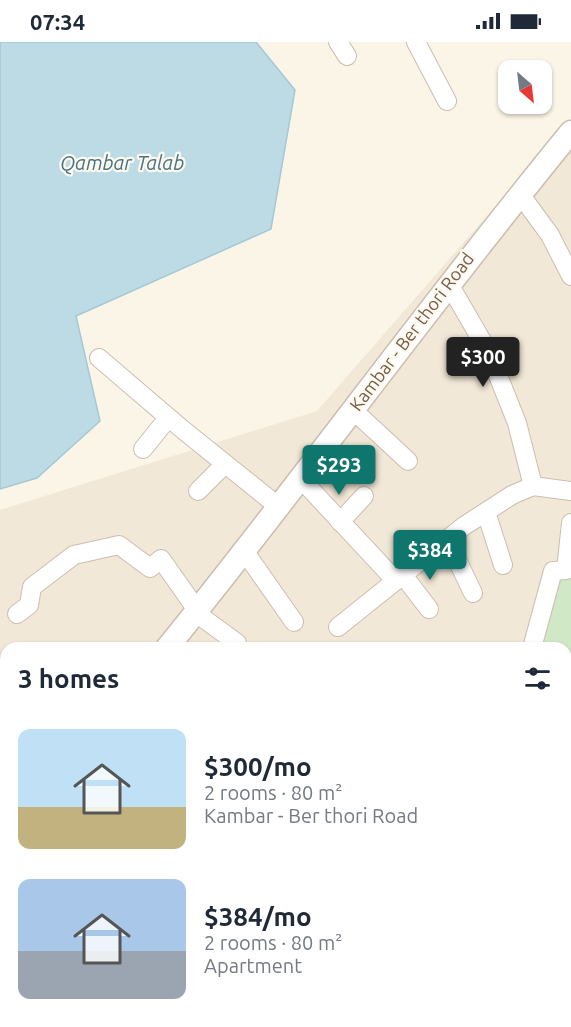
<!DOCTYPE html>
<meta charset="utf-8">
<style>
:root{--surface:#fff;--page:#f6f6f7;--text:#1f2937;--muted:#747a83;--accent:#0f766e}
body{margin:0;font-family:Ubuntu,sans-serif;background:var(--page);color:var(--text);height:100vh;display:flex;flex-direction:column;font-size:22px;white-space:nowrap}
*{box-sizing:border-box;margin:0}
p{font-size:20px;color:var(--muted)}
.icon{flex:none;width:33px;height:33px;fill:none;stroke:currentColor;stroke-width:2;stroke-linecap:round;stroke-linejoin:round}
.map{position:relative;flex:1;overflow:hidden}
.side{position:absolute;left:0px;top:600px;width:572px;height:386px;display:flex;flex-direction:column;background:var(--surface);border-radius:18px 18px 0 0;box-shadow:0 2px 4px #0004}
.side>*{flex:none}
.needle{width:39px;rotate:152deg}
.buttons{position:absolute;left:498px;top:18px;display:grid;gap:12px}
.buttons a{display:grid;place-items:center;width:54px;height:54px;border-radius:12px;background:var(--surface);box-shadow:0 2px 4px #0004;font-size:30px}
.price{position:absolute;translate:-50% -51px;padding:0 14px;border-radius:6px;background:var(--accent);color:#fff;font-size:20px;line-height:39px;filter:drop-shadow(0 2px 3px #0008)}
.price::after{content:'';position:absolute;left:50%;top:36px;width:18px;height:14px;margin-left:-9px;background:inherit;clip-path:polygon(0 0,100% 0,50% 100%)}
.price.on{background:#222;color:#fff}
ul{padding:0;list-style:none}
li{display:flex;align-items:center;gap:18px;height:150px;padding:0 18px}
li span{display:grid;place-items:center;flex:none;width:168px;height:120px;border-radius:12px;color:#555}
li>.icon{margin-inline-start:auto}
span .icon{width:72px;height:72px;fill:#fffc;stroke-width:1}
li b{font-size:26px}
h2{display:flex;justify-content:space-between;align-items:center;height:72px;padding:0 18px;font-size:26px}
.status{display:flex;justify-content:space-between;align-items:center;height:42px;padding:0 30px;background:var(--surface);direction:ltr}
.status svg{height:16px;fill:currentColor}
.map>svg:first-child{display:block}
.residential{fill:#f2e8d7;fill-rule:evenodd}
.green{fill:#d1e8c7}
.water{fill:#bddbe4;stroke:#a4c9d5;stroke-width:1.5}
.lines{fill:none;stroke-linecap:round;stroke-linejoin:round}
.minor-casing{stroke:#ccbeae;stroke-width:20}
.tertiary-casing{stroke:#ccbeae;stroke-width:25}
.minor{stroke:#fff;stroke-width:18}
.tertiary{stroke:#fff;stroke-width:22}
.labels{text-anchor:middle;stroke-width:4.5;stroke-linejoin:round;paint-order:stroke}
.street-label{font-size:18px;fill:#735e4d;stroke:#fef9ee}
.water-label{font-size:20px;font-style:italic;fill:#487585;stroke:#fef9ee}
</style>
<div class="status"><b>07:34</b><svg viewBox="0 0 49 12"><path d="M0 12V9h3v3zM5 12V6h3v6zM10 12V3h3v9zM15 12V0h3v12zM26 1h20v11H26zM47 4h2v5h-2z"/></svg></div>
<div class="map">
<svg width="571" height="985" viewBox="0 0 571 985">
<rect width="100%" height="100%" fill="#fbf5e8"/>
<path class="residential" d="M 571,77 L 571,985 L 0,985 L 0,468 L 317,369 ZM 6,606 L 566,606 L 566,980 L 6,980 Z"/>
<g class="green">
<polygon points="571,516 571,985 399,985 399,980 566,980 566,606 537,606 556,533"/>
<polygon points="217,980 350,980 351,985 205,985 216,984"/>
</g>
<polygon class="water" points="0,0 256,0 295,48 271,187 76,274 100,379 37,436 0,447"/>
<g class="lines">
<defs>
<g id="minor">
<polyline points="338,0 347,14"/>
<polyline points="416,0 447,59"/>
<polyline points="520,152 550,193 571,234"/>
<polyline points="449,242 489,311 517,381 533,444"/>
<polyline points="99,316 182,387 279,465"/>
<polyline points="353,368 408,419"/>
<polyline points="143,407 168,376"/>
<polyline points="301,437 396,539"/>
<polyline points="198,449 225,422"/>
<polyline points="486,470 503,523"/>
<polyline points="340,480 364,454"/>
<polyline points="447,497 473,551"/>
<polyline points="245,510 294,580"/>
<polyline points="403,533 429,567"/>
<polyline points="196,571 237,601"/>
<polyline points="17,572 29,563 32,545 74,513 119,503 150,526 161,517 197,568"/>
<polyline points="338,585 464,484 512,453 533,444 571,449"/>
<polyline points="532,606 553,529 566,528 571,481"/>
<polyline points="0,983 4,985"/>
<polyline points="119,985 120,980"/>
</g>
<g id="tertiary">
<path d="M 167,606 C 305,436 432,259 571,90"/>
<polyline points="0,814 6,806"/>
</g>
</defs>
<use href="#minor" class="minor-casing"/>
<use href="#tertiary" class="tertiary-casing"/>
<use href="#minor" class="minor"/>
<use href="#tertiary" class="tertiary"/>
</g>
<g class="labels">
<g class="street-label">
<text transform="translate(412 290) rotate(-53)" y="6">Kambar - Ber thori Road</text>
</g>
<g class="water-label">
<text x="122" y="128">Qambar Talab</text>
</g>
</g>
</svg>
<div class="buttons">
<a><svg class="needle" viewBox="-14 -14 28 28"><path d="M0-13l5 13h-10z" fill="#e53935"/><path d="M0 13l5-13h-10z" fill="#747a83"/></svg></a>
</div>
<b class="price on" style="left:483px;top:346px">$300</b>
<b class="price" style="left:339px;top:454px">$293</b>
<b class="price" style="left:430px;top:539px">$384</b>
<section class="side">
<h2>3 homes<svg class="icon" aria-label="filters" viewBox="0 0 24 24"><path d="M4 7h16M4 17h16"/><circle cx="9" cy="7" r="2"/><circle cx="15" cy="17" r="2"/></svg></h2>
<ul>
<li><span style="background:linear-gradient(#bfe0f5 65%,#c2b280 0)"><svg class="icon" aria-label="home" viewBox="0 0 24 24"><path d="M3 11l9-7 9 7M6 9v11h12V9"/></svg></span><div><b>$300/mo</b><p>2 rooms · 80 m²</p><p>Kambar - Ber thori Road</p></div></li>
<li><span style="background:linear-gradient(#a9c7e8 60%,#9aa5b1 0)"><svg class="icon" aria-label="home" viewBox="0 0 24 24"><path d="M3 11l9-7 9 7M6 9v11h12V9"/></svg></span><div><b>$384/mo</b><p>2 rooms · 80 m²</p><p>Apartment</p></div></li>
</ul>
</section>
</div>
